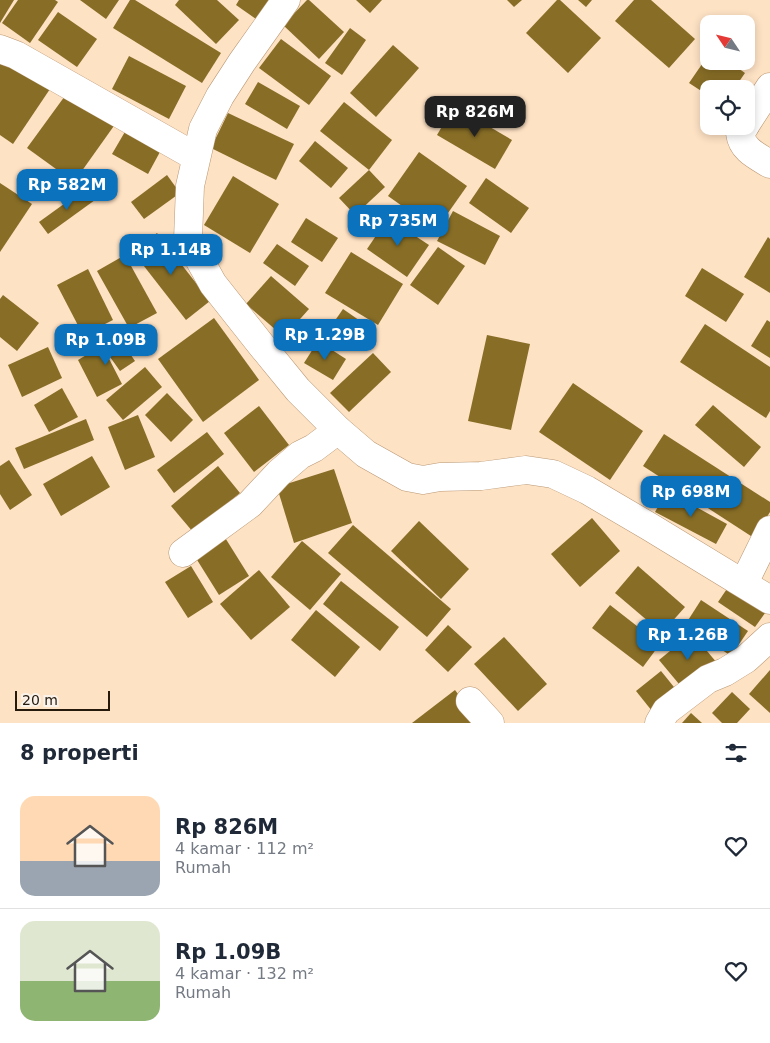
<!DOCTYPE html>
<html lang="id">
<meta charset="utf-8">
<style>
:root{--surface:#fff;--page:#f6f6f7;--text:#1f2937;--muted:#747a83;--line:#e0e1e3;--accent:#0b72bd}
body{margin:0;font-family:"DejaVu Sans",sans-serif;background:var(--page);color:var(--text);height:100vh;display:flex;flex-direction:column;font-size:19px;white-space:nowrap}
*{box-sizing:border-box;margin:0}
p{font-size:16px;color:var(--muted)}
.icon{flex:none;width:28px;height:28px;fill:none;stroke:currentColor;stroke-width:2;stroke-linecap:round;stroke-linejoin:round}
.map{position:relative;height:723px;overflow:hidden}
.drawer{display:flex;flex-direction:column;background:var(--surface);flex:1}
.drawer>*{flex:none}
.needle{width:32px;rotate:305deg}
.fabs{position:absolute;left:700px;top:15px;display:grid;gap:10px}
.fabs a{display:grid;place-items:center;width:55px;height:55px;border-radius:10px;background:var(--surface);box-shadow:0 2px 8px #0003;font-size:25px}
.scale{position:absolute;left:15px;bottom:12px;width:95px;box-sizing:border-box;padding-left:5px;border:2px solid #261a0c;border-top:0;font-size:14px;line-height:18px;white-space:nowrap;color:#261a0c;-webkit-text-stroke:4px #faf3ec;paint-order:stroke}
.price{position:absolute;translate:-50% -42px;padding:0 11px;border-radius:10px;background:var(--accent);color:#fff;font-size:16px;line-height:32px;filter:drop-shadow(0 1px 2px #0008)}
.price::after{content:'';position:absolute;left:50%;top:30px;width:15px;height:11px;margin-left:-8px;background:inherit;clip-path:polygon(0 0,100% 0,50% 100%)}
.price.selected{background:#222;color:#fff}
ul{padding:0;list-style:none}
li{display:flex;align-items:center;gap:15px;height:125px;padding:0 20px}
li+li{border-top:1px solid var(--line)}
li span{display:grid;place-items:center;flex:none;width:140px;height:100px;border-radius:15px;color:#555}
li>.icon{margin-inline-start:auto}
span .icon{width:60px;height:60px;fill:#fffc;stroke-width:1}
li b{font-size:21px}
h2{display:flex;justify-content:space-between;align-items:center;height:60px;padding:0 20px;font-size:21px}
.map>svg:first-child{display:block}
.building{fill:#876d26}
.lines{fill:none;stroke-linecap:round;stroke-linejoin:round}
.minor-casing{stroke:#b99874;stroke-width:29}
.minor{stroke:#fff;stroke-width:28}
</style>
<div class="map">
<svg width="770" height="723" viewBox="0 0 770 723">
<rect width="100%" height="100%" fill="#fee2c4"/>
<g class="building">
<polygon points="0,0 14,0 0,23"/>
<polygon points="18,0 55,0 58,2 30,43 2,23"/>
<polygon points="80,0 119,0 106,19"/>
<polygon points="130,0 135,0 221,53 202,83 113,28"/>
<polygon points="179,0 217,0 239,20 216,44 175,5"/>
<polygon points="239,0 279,0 263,24 236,5"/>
<polygon points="307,0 309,0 344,32 319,59 283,25"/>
<polygon points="356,0 382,0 370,13"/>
<polygon points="507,0 522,0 514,7"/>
<polygon points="557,0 560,0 601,38 568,73 526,33"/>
<polygon points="578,0 592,0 586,7"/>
<polygon points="634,0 651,0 695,39 669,68 615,21"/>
<polygon points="58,12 97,39 77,67 38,40"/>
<polygon points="350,28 366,40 342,75 325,63"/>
<polygon points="281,39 331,76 309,105 259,68"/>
<polygon points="393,45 419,68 376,117 350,93"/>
<polygon points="709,54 709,61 728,61 745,73 734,89 709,89 709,96 689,83"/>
<polygon points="129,56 186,86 169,119 112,89"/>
<polygon points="0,61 50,89 13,144 0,135"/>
<polygon points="258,82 300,106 287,129 245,104"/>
<polygon points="70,89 116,123 74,182 27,148"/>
<polygon points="344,102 392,140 369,170 320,131"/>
<polygon points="454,106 512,140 495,169 437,135"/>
<polygon points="228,113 294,144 276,180 211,148"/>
<polygon points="126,130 161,150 148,174 112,154"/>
<polygon points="315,141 348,168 331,188 299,161"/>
<polygon points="419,152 467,186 436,230 388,196"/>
<polygon points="369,170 385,187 355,215 339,198"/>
<polygon points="167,175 180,193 144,219 131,202"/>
<polygon points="233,176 279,204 250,253 204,225"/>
<polygon points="486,178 529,208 511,233 469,203"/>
<polygon points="0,183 32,204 0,252"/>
<polygon points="86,188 95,200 48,234 39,222"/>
<polygon points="453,211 500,236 485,265 437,241"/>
<polygon points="306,218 338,238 322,262 291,242"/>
<polygon points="388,218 429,245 407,277 367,249"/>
<polygon points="157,233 210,301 186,320 133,252"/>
<polygon points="768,237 770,239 770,293 744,277"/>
<polygon points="277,244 309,266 295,286 263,263"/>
<polygon points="438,247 465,266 438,305 410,285"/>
<polygon points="351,252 403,284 378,325 325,293"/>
<polygon points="125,255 157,313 129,328 97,271"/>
<polygon points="702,268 744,294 726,322 685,296"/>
<polygon points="88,269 113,320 83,335 57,285"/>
<polygon points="271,276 309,309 284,337 246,304"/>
<polygon points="3,295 39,323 17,351 0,337 0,299"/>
<polygon points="343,309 366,325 348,351 325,335"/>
<polygon points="214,318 259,380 203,422 158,359"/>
<polygon points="767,320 770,322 770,358 751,346"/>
<polygon points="705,324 770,367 770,411 766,418 680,362"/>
<polygon points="487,335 530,344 511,430 468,421"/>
<polygon points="118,336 135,361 120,371 103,347 122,384 97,397 78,360"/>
<polygon points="318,341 346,359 333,380 304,363"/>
<polygon points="48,347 62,378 22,397 8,365"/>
<polygon points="373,353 391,372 349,412 330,393"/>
<polygon points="145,367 162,387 123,420 106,400"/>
<polygon points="573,383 643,431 610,480 539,432"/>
<polygon points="62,388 78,417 49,432 34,405"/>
<polygon points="167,393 193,420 171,442 145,415"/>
<polygon points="713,405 761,447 744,467 695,425"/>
<polygon points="259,406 289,445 254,472 224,433"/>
<polygon points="138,415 155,457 125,470 108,427"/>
<polygon points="86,419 94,440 24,469 15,448"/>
<polygon points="207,432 224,454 174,493 157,470"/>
<polygon points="664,434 770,502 770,512 754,538 643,466"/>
<polygon points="92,456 110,487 61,516 43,484"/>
<polygon points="9,460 32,495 10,510 0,494 0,466"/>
<polygon points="218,466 240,493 193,532 171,506"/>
<polygon points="334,469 352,523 294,543 277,487"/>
<polygon points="667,491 727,524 716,544 655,512"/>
<polygon points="592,518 620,551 580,587 551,554"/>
<polygon points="419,521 469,569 441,599 391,551"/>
<polygon points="353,525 451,609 427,637 328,553"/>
<polygon points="224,536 249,576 219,595 194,555"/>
<polygon points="302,541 341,574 310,610 271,577"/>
<polygon points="191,566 213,602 188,618 165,582"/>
<polygon points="638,566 685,607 662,633 615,593"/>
<polygon points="259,570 290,607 251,640 220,604"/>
<polygon points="733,580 770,606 755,627 718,602"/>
<polygon points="341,581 399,627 380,651 323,604"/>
<polygon points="701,600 748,631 731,656 685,625"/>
<polygon points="610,605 660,644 643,667 592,628"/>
<polygon points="316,610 360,647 335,677 291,640"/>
<polygon points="448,625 472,647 448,672 425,650"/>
<polygon points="692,633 717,663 684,690 659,660"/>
<polygon points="504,637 547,684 518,711 474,664"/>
<polygon points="770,670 770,713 749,694"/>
<polygon points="661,671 678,692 652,711 636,691"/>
<polygon points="455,690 480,723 412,723"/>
<polygon points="732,692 750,709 737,723 722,723 712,713"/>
<polygon points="691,713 702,723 682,723"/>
</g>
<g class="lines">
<defs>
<g id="minor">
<polyline points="286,0 242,62 220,96 203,129 190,186 188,239 213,284 262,346 298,390 338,430 366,454 407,477 423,480 440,477 481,476 526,470 553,474 587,490 650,527 770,600"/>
<polyline points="0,49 16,55 196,157"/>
<polyline points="746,124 770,87"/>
<path d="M 745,126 L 740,133 C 742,150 757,156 770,164"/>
<polyline points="183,553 250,504 279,473 300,455 314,448 338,430"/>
<polyline points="744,583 770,530"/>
<polyline points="470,701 490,723"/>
<polyline points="659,723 666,711 708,679 725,672 746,659 770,637"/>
</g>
</defs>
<use href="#minor" class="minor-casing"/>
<use href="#minor" class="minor"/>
</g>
</svg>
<div class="fabs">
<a><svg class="needle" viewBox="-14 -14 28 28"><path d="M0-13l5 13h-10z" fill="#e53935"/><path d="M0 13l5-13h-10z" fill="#747a83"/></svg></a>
<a><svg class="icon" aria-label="locate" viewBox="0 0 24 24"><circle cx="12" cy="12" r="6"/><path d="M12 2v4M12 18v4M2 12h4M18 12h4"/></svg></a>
</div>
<div class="scale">20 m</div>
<b class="price selected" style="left:475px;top:138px">Rp 826M</b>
<b class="price" style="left:67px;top:211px">Rp 582M</b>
<b class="price" style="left:398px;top:247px">Rp 735M</b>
<b class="price" style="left:171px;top:276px">Rp 1.14B</b>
<b class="price" style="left:325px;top:361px">Rp 1.29B</b>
<b class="price" style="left:106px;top:366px">Rp 1.09B</b>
<b class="price" style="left:691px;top:518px">Rp 698M</b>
<b class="price" style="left:688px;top:661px">Rp 1.26B</b>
</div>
<section class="drawer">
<h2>8 properti<svg class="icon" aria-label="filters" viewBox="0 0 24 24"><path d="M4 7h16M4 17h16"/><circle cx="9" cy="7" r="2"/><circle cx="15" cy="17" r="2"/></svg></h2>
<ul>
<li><span style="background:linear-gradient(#ffd9b3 65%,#9aa5b1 0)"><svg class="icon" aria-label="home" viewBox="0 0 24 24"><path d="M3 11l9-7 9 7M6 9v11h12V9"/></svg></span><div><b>Rp 826M</b><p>4 kamar · 112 m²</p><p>Rumah</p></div><svg class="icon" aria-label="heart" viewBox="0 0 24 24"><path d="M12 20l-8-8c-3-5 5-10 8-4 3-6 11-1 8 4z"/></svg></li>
<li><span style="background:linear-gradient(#dfe7d0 60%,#8fb573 0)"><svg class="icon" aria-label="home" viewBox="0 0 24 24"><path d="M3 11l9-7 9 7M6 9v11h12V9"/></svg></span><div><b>Rp 1.09B</b><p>4 kamar · 132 m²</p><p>Rumah</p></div><svg class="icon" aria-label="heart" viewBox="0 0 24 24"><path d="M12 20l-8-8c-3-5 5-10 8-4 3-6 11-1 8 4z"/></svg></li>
</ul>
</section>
